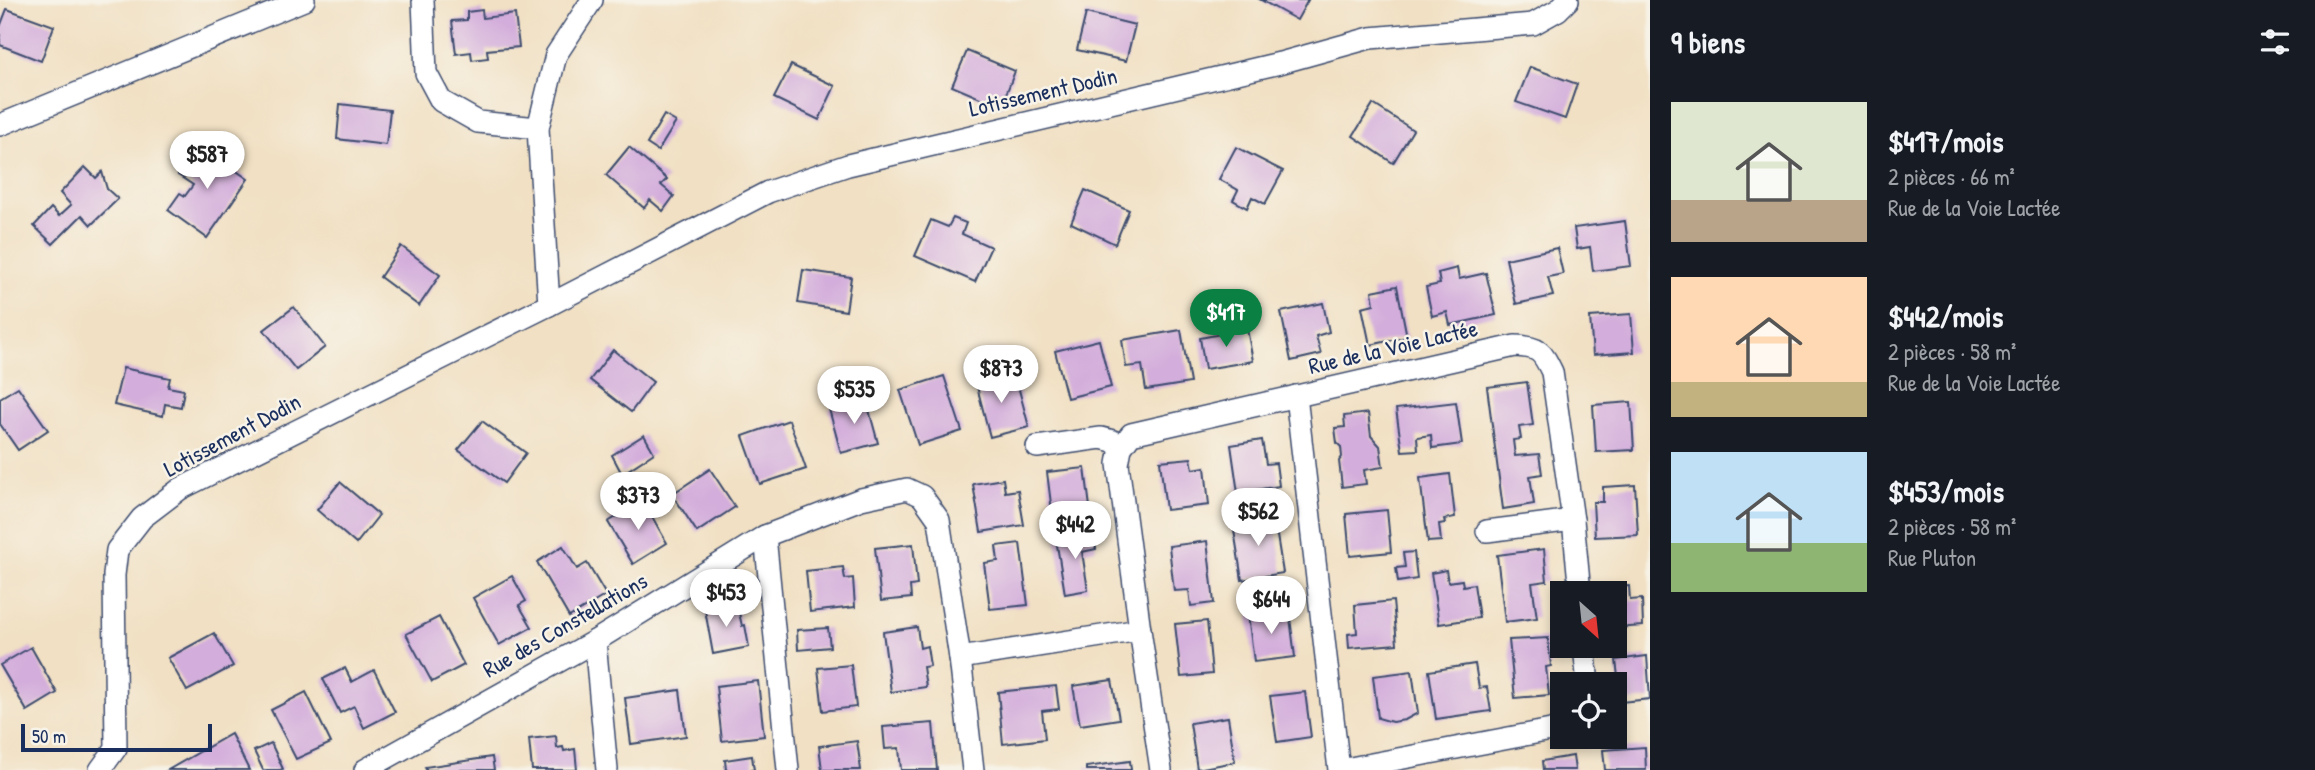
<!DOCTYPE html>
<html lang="fr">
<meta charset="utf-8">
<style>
:root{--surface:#171b24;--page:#242831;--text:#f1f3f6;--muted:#9ea1a6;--accent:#0b8043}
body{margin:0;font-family:"Patrick Hand",sans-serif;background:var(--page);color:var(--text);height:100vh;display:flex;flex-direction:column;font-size:26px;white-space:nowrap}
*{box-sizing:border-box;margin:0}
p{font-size:23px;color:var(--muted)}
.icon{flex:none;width:38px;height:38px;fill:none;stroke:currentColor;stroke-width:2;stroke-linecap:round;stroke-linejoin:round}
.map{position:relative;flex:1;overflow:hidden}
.sheet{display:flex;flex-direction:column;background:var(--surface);width:665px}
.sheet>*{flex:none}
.needle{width:46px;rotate:153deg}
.controls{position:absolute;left:1550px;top:581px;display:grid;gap:14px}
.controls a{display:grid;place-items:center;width:77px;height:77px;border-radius:0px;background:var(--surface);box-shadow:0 4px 10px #0003;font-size:35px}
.scale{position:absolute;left:21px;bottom:18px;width:191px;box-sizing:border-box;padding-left:7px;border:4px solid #1b2f5e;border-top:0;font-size:19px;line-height:24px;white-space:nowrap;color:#1b2f5e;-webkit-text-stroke:5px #f7f3e8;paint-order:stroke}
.price{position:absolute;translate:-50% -60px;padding:0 16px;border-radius:24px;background:#fff;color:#222;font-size:23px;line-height:46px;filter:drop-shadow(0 2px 4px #0008)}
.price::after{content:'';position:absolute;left:50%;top:42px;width:21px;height:16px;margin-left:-10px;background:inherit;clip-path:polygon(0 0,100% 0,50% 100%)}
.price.on{background:var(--accent);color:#fff}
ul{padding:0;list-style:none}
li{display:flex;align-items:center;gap:21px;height:175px;padding:0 21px}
li span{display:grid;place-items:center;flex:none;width:196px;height:140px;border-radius:0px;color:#555}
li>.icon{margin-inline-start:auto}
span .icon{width:84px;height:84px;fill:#fffc;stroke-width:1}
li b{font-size:30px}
h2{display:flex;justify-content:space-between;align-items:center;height:84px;padding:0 21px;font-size:30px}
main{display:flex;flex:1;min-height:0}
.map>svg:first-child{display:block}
.building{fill:#d3addb}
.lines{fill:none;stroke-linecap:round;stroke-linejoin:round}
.minor-casing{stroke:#3b4a6d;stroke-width:24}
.minor{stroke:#fff;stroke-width:21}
.labels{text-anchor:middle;stroke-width:5;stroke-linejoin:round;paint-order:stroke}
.street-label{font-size:23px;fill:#1b2f5e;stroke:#f7f3e8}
</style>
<main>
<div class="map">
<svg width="1650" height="770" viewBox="0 0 1650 770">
<rect width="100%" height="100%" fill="#f7f3e8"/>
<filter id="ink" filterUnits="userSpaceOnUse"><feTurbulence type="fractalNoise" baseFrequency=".0143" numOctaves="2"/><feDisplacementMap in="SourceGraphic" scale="14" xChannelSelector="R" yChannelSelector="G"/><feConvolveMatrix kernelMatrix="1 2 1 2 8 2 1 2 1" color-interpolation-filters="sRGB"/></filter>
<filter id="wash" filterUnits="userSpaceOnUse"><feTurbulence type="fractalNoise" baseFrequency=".00686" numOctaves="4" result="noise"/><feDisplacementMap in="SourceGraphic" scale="28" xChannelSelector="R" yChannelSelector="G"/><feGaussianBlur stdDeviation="1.57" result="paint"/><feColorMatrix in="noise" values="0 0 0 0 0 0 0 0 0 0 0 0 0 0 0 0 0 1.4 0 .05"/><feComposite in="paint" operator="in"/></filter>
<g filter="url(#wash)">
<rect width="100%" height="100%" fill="#f1e0c3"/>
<g id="blocks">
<g class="building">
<polygon points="1261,0 1308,0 1297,20"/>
<polygon points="7,9 54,26 41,61 0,45 0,27"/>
<polygon points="482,10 483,18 515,14 519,47 487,50 488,58 472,60 471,52 456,54 452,21 467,20 467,12"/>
<polygon points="1086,13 1135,25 1126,61 1077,50"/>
<polygon points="967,51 1015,71 1001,107 952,86"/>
<polygon points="791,65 835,86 819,120 774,98"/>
<polygon points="1530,67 1577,84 1565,119 1516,102"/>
<polygon points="340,104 390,110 386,145 337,139"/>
<polygon points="1373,104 1413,130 1393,163 1353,136"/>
<polygon points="664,115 676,122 658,151 647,144"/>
<polygon points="199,145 248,179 207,238 168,210 180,193 185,196 193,185 178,175"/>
<polygon points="629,147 667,179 661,185 674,196 663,211 650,200 644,208 606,175"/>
<polygon points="1236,147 1283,171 1265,204 1252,197 1247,208 1233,200 1238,190 1219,179"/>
<polygon points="85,167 96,178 102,172 107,189 118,199 91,225 82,215 53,244 34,226 51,208 59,216 71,205 60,193"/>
<polygon points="1085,190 1129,210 1115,244 1071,223"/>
<polygon points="953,218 966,223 962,234 991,247 975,282 915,256 931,220 948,227"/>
<polygon points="1625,221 1631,266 1593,271 1590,247 1577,249 1574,228"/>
<polygon points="401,246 440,275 419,306 380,277"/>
<polygon points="1557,248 1563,274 1548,277 1553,296 1516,304 1506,259"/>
<polygon points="1457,268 1459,279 1486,273 1496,315 1450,325 1447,312 1432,316 1426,287 1440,284 1438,273"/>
<polygon points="803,270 851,277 846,311 798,303"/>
<polygon points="1397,286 1407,337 1370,345 1362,307 1374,304 1372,291"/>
<polygon points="1323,303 1329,332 1316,336 1321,354 1291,361 1281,312"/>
<polygon points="294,307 325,347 296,370 264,330"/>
<polygon points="1631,314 1634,352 1593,355 1590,317"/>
<polygon points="1247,329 1253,361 1205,369 1200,338"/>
<polygon points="1181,330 1190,383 1146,390 1142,365 1126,367 1122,340"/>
<polygon points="1099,340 1111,387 1067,398 1055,351"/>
<polygon points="613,350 653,382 631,412 590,380"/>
<polygon points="123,368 170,378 168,387 184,390 181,407 165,404 163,416 114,405"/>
<polygon points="1003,372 1008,388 1018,386 1029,427 990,437 975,379"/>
<polygon points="944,376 962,431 918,445 900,390"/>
<polygon points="1527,382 1533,425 1519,427 1521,439 1513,440 1515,456 1539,454 1542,474 1530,476 1534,504 1503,509 1487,387"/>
<polygon points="18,387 48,430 18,450 0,424 0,398"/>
<polygon points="866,399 878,443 841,453 829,409"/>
<polygon points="1456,402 1462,444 1432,448 1431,435 1417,437 1418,450 1402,451 1396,409"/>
<polygon points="1631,402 1634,450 1596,452 1593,405"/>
<polygon points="1368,413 1371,436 1380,446 1383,467 1364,470 1366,484 1342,487 1339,461 1342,457 1341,447 1337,443 1335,428 1345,427 1344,416"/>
<polygon points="789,420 806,469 760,484 743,436"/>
<polygon points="482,421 526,453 504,483 458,450"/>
<polygon points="644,435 654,453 622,474 612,455"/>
<polygon points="1262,440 1266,464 1276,463 1279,486 1238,493 1231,445"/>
<polygon points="1191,458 1193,469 1205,467 1209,505 1166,510 1160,461"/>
<polygon points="1085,468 1091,515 1053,520 1047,472"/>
<polygon points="710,469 735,507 697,532 672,494"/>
<polygon points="1450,474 1455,517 1444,519 1445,523 1439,524 1441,541 1428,542 1420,478"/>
<polygon points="1003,479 1005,492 1018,490 1024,525 981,532 973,484"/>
<polygon points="340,482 379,515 356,544 317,510"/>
<polygon points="1635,485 1638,535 1595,537 1593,502 1603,502 1603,487"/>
<polygon points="643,501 667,543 633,564 608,522"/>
<polygon points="1387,510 1391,552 1350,556 1346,514"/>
<polygon points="1274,517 1283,573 1242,580 1233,524"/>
<polygon points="1094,533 1096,549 1082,552 1088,590 1065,594 1056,539"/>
<polygon points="1207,541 1214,603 1191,606 1189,590 1174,591 1169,546"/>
<polygon points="1020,543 1028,605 990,609 984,563 998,561 996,546"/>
<polygon points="913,544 917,585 910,586 911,598 881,601 875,548"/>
<polygon points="563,546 577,569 587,563 606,595 569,617 537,562"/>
<polygon points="1544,549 1547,581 1532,583 1537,618 1505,622 1497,555"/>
<polygon points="1414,552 1417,579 1398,582 1396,568 1405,567 1403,553"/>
<polygon points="843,567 845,579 853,578 855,607 810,612 806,571"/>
<polygon points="1446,570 1448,582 1462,580 1463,586 1474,584 1479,618 1439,624 1431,573"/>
<polygon points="512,576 526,601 519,605 532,627 499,645 473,598"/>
<polygon points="1629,586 1630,600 1642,599 1643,626 1615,628 1615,593 1605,593 1605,587"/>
<polygon points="1393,601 1397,644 1349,648 1348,634 1357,633 1355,605"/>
<polygon points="737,604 742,626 745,625 749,647 713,654 705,610"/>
<polygon points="1289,610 1295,657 1254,662 1248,615"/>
<polygon points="439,617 464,665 432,682 406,634"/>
<polygon points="1207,621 1212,674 1181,677 1175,624"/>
<polygon points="917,627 920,648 927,646 930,666 923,667 926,687 891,692 883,632"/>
<polygon points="828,628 830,647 798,650 797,630"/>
<polygon points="214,633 233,666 187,691 168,658"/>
<polygon points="1548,638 1551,666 1546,667 1549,695 1515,698 1509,640"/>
<polygon points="31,647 57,693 27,711 0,665"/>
<polygon points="1647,656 1650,699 1621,702 1616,660"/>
<polygon points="1475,664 1479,688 1487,687 1491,711 1436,719 1429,671"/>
<polygon points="851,665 856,707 823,711 818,668"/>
<polygon points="345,668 352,682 374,670 395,712 364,728 354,706 340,713 323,679"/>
<polygon points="1412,671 1418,713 1405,720 1392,722 1378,718 1373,676"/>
<polygon points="1112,680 1119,719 1080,725 1073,686"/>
<polygon points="758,681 764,736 722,741 716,686"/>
<polygon points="1056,686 1059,709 1042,711 1045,739 1003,744 998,692"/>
<polygon points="680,690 686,736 631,744 625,698"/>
<polygon points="306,692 331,743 296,759 271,710"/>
<polygon points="1305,692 1311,737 1277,742 1270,696"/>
<polygon points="1228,717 1235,762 1197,769 1190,723"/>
<polygon points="933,723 937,770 901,770 899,748 885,749 883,727"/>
<polygon points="231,734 249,770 168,770"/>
<polygon points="556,736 557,748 563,747 564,751 575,749 577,770 532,770 529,739"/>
<polygon points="857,741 861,770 822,770 819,746"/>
<polygon points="271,743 283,769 280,770 263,770 254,751"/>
<polygon points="1645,747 1646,770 1605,770 1603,750"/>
<polygon points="752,756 754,770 726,770 725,760"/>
<polygon points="1573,756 1575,770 1543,770 1542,761"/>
<polygon points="492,757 494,770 426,770 425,767"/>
<polygon points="1130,761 1131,770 1086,770 1086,767"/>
</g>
</g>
</g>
<g filter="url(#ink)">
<use href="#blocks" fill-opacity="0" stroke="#3b4a6d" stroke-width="2"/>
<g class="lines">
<defs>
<g id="minor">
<polyline points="423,0 426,73 441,101 478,122 538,128"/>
<polyline points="0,125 304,0"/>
<polyline points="549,305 538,128 556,55 592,0"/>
<polyline points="1296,396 1339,770"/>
<polyline points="1037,447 1101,438 1113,441 1121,448"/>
<polyline points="1487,531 1573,520"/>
<polyline points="765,536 788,770"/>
<polyline points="595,641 607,770"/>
<polyline points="1584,646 1588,684"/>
<polyline points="960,658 1140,630"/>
<polyline points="100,770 116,748 114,575 117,550 142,518 180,489 549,305 768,192 848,165 1280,63 1370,38 1533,24 1558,10 1568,0"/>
<polyline points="365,770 595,641 765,536 861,499 907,489 922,496 939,520 960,658 973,770"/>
<path d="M 1161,770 L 1140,630 L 1118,464 L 1121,448 L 1131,434 L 1515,346 C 1539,347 1542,351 1552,372 L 1573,520 L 1580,593"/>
<polyline points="1340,770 1551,730 1563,725"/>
</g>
</defs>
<use href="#minor" class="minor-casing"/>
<use href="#minor" class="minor"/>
</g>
</g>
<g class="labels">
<g class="street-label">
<text transform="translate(1043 92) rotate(-13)" y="8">Lotissement Dodin</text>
<text transform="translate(1393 347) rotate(-13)" y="8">Rue de la Voie Lactée</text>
<text transform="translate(232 435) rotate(-28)" y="8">Lotissement Dodin</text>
<text transform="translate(565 625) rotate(-30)" y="8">Rue des Constellations</text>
</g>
</g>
</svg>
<div class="controls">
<a><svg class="needle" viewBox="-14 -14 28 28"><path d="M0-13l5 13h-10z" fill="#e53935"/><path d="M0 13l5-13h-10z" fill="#9ea1a6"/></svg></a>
<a><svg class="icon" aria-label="locate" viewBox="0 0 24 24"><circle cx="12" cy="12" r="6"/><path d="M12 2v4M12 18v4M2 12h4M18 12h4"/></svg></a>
</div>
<div class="scale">50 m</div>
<b class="price" style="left:207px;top:191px">$587</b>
<b class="price on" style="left:1226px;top:349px">$417</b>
<b class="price" style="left:1001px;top:405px">$873</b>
<b class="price" style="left:854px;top:426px">$535</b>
<b class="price" style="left:638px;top:532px">$373</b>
<b class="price" style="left:1258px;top:548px">$562</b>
<b class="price" style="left:1075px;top:561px">$442</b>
<b class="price" style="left:726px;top:629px">$453</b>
<b class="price" style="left:1271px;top:636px">$644</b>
</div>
<section class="sheet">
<h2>9 biens<svg class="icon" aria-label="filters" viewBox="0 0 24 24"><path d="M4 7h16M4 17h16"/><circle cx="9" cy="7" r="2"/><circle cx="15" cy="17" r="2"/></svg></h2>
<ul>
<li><span style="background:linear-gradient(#dfe7d0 70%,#b9a48a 0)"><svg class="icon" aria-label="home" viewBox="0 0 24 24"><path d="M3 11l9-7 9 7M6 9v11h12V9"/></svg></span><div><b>$417/mois</b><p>2 pièces · 66 m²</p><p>Rue de la Voie Lactée</p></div></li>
<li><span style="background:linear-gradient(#ffd9b3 75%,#c2b280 0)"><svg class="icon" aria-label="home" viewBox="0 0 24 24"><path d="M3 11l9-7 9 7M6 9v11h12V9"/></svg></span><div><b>$442/mois</b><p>2 pièces · 58 m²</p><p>Rue de la Voie Lactée</p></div></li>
<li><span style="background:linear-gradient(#bfe0f5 65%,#8fb573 0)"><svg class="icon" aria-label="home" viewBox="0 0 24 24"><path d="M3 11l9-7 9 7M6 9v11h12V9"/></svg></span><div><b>$453/mois</b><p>2 pièces · 58 m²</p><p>Rue Pluton</p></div></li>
</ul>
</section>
</main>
